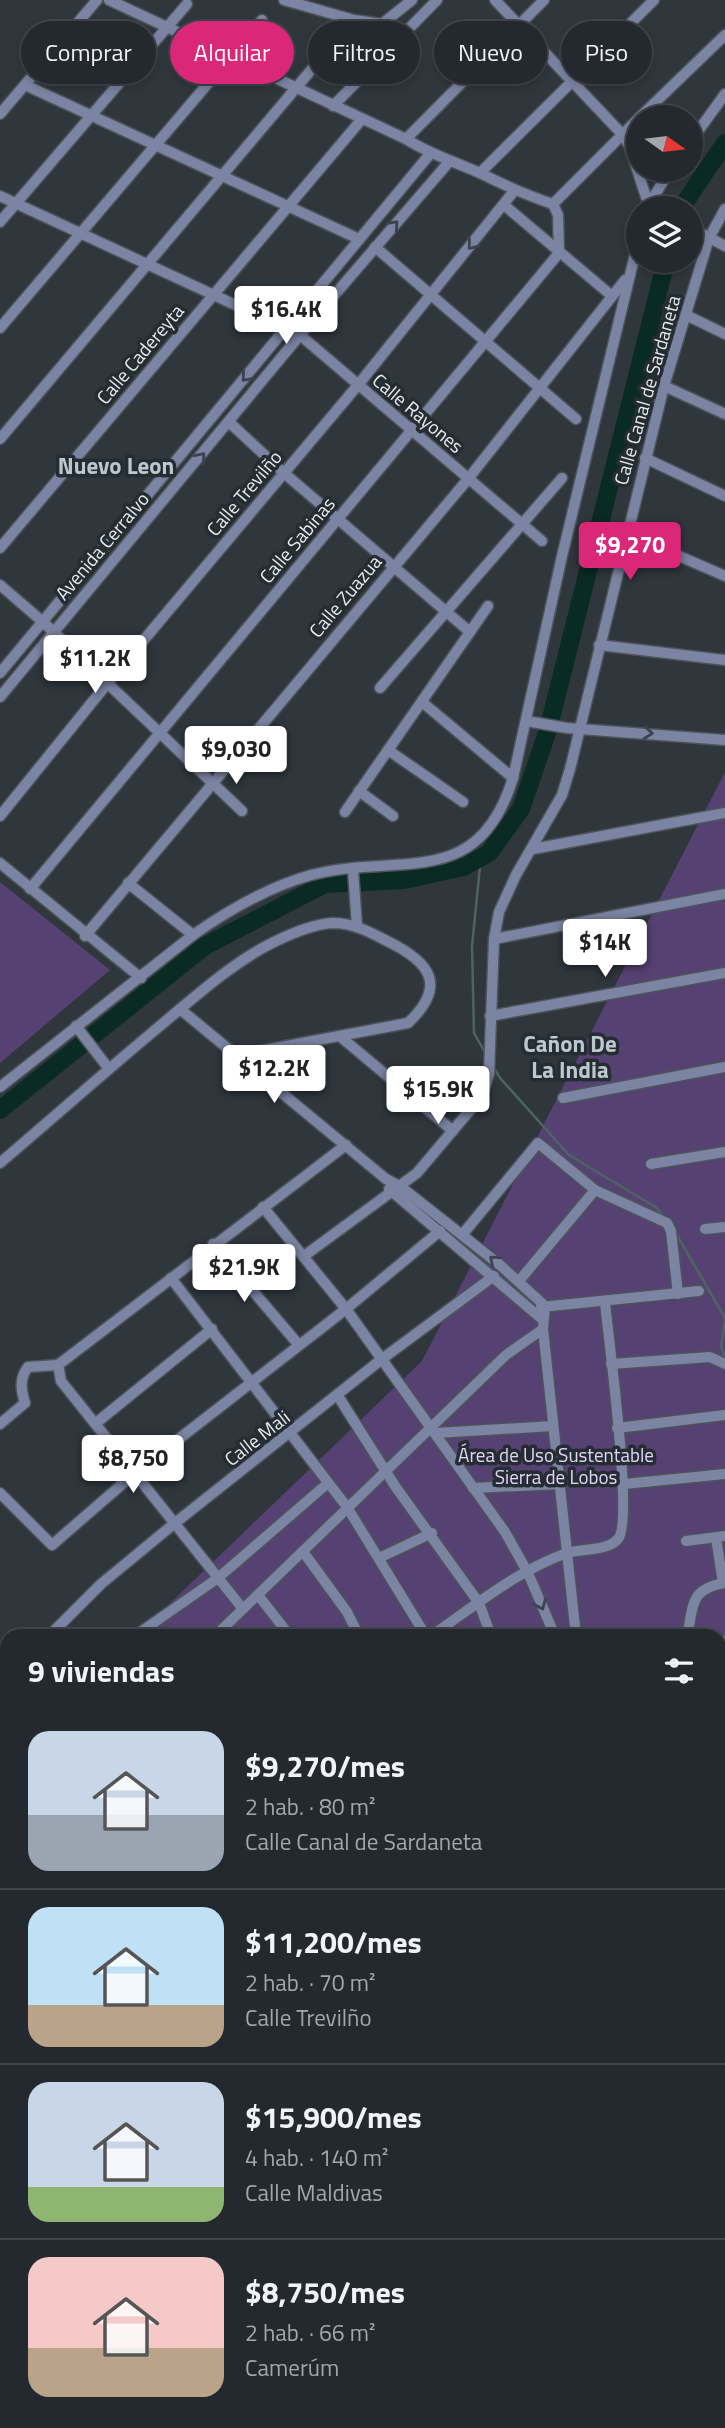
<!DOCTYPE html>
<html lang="es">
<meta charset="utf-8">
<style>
:root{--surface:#23292e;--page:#2b3136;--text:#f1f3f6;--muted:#a3a6aa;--line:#40454a;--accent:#db2777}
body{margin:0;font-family:"Titillium Web",sans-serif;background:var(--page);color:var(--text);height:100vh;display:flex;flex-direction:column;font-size:26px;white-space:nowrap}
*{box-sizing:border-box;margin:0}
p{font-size:23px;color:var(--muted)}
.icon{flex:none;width:38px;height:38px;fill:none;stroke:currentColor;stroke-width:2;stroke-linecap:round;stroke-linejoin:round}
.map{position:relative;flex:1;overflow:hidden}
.drawer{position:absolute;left:0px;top:1629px;width:726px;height:800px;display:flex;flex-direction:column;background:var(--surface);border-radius:21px 21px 0 0;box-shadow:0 4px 10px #0003,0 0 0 2px var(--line)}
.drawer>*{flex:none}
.guide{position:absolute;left:21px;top:21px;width:684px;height:63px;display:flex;gap:14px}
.needle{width:46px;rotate:104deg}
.fabs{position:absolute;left:626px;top:105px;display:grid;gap:14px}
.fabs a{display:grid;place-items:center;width:77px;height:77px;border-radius:50%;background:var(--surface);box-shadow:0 4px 10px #0003,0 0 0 2px var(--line);font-size:35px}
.price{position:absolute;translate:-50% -60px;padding:0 16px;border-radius:7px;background:#fff;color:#222;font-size:23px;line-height:46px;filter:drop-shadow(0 2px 4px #0008)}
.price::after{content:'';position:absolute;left:50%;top:42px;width:21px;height:16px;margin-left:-10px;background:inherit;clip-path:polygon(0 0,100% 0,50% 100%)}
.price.current{background:var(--accent);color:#fff}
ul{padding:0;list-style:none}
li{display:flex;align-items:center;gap:21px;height:175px;padding:0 28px}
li+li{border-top:2px solid var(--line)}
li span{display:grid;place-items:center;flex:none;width:196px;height:140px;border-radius:21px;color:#555}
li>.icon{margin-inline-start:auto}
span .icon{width:84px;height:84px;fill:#fffc;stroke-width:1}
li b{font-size:30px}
h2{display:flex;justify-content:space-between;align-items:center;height:84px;padding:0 28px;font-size:30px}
.pill{padding:0 24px;border-radius:32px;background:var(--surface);box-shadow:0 4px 10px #0003,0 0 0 2px var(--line);font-size:24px;line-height:63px}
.pill.current{background:var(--accent);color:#fff}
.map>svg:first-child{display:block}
.green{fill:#564173}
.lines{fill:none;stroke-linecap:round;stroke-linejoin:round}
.stream{stroke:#4c6561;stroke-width:2.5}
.river{stroke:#0a2b24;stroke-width:18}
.street-casing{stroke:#4c5459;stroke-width:13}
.secondary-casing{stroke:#4c5459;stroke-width:18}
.street{stroke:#7b84a2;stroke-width:10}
.secondary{stroke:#a1b0df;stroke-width:14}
.oneway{stroke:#3a434f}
.labels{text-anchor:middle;stroke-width:7;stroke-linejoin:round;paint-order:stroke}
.street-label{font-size:19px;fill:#e6ecef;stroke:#252d33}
.park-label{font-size:19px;fill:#e2d4f9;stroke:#252d33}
.quarter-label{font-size:23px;font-weight:bold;fill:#bdc7cf;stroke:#252d33}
</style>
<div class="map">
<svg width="725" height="2428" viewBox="0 0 725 2428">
<rect width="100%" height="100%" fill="#2f373d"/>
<g class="green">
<polygon points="725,772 725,2428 0,2428 0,1795 7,1787 7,2422 719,2422 719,1636 136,1636 422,1361"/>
<polygon points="0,882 110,970 0,1063"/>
</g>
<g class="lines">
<g class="stream">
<polyline points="481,857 472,946 474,1033 486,1054"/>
<polyline points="493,1066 500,1078 569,1155 657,1208 666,1219"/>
<polyline points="674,1230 725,1318"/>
<polyline points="725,1320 721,1347 725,1358"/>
</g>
<g class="river">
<polyline points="681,208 725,143"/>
<polyline points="0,1110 205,946 325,884 404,880 464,867 489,853 521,809 548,730 666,261"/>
</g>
<defs>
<g id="street">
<path d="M 109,0 L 406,139 C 431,155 456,162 482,174 C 506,186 528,196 553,204"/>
<polyline points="284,0 354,20 382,24 412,0"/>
<polyline points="495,0 622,134 629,145 648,203 654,208"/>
<polyline points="339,37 394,42"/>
<polyline points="25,85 359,239"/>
<polyline points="333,106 437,0"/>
<polyline points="0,114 97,0"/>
<polyline points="640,117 725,35"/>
<polyline points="406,139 544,0"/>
<polyline points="691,141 725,94"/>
<polyline points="480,173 654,0"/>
<polyline points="0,196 300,335 542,541"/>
<polyline points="553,204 639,118"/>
<polyline points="504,205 612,296"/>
<polyline points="647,208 670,170"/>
<polyline points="0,222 187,4"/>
<polyline points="691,228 725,246"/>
<polyline points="375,247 576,419"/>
<polyline points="686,315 725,334"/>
<polyline points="0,328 262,20"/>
<polyline points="664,386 725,414"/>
<polyline points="230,423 284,473 470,632"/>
<polyline points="0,439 339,37 342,17"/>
<polyline points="645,458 725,496"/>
<polyline points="626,533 725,576"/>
<polyline points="0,548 362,119"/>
<polyline points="0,585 43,622 242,811"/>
<polyline points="599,645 725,660"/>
<polyline points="0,673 430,154"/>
<polyline points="380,688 562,478"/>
<polyline points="0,697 300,335 449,162"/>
<polyline points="422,702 513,778"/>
<polyline points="526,721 567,728 725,740"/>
<polyline points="388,750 463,802"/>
<polyline points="359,791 393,816"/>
<polyline points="345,812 488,606"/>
<polyline points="0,816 106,685 358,385 514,191"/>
<polyline points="533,849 725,813"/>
<polyline points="0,863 141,978"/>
<polyline points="353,870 357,926"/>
<polyline points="128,883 193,935"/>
<polyline points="30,889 559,253 558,215 553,204"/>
<polyline points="85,936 468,479 625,280"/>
<polyline points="494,939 725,894"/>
<polyline points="180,1009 386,1179 401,1187 500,1265 545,1306 543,1329 576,1636"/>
<polyline points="490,1016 725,973"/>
<polyline points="76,1026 109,1069"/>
<polyline points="342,1038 453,1131"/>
<path d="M 0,1087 L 193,935 C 230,909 268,887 311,875 C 400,852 478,892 513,778 L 562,556 L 639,238"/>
<polyline points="563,1098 725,1067"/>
<path d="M 0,1163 C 54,1117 107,1070 161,1025 C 196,996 232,963 272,943 C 290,934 312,924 333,923 C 353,923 370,932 387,941 C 430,962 448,985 408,1023 L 238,1055"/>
<polyline points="651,1164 725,1152"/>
<polyline points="389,1189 543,1320"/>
<polyline points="263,1207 346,1309 505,1532 528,1573 555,1636"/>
<polyline points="705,1229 725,1227"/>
<polyline points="462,1235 538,1143 595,1190 667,1223 671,1231 678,1294"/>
<polyline points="213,1244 298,1344"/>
<polyline points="304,1256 417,1173 482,1096 489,1074 494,939 499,912 516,875 562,795 570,769 664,386 709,238 725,209"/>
<polyline points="171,1278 347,1507 426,1636"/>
<polyline points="519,1281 595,1190"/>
<polyline points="541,1307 699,1291"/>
<polyline points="611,1364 710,1357 725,1364"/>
<polyline points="58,1365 346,1145"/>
<polyline points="58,1365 61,1381 243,1609"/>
<polyline points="338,1396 395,1486 479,1603 491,1636"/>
<polyline points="96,1423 212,1329"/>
<path d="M 0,1424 L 25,1403 C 21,1390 19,1379 28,1367 L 58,1365"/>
<polyline points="617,1428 725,1415"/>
<polyline points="436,1433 553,1426"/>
<polyline points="624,1484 725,1474"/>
<polyline points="473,1488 561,1484"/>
<polyline points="0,1493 52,1545 135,1473 346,1309 440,1231"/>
<polyline points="716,1538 723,1583"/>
<polyline points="686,1541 725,1536"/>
<polyline points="304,1553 347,1612 359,1636"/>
<polyline points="379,1558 432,1533"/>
<polyline points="258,1595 290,1636"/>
<polyline points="142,1631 218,1578 328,1483"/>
<polyline points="49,1636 101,1584 175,1523 382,1359 494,1276"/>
<polyline points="215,1636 506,1355 543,1329"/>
<path d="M 431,1636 C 473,1607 518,1570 567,1553 C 582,1548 606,1552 618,1539 C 634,1522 608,1336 605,1302"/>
<path d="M 687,1636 C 694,1605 689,1589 725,1583"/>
<polyline points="719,1643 725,1641"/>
<polyline points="0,1685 7,1678"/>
<polyline points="719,1956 725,1954"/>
<polyline points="0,1989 7,1983"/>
</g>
<g id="secondary">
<polyline points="719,2066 725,2060"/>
<polyline points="0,2141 7,2139"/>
<polyline points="719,2305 725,2306"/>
<polyline points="387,2428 391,2422"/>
</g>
</defs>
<use href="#street" class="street-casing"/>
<use href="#secondary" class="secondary-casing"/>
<use href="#street" class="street"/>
<use href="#secondary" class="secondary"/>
</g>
<defs><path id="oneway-chevron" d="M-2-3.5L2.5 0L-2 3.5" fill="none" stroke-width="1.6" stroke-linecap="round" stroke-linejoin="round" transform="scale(1.75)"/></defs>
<g class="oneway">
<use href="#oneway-chevron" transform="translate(394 225) rotate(-49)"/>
<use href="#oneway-chevron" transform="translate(472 245) rotate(129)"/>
<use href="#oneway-chevron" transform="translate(246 377) rotate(130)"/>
<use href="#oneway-chevron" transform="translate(201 457) rotate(-50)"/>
<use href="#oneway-chevron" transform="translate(648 733) rotate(5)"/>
<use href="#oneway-chevron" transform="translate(494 1260) rotate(-140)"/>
<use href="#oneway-chevron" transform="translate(541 1605) rotate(67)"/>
</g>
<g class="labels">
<g class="street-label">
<text transform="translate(140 354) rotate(-50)" y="7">Calle Cadereyta</text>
<text transform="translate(647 390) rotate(-74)" y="7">Calle Canal de Sardaneta</text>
<text transform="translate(418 413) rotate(40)" y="7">Calle Rayones</text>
<text transform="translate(244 493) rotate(-50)" y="7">Calle Trevilño</text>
<text transform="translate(297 540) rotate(-50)" y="7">Calle Sabinas</text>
<text transform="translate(102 546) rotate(-50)" y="7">Avenida Cerralvo</text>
<text transform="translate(345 596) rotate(-50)" y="7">Calle Zuazua</text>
<text transform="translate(257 1438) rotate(-38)" y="7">Calle Mali</text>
</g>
<g class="park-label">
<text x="556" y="1462">Área de Uso Sustentable<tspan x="556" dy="22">Sierra de Lobos</tspan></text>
</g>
<g class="quarter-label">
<text x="116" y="474">Nuevo Leon</text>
<text x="570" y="1052">Cañon De<tspan x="570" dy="26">La India</tspan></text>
</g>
</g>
</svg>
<div class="fabs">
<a><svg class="needle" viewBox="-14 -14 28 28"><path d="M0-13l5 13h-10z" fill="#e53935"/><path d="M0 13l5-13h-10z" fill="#a3a6aa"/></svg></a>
<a><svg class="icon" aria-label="layers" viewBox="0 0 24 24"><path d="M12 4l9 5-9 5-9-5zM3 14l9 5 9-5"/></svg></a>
</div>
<b class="price" style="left:286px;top:346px">$16.4K</b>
<b class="price current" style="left:630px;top:582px">$9,270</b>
<b class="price" style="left:95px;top:695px">$11.2K</b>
<b class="price" style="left:236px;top:786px">$9,030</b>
<b class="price" style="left:605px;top:979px">$14K</b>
<b class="price" style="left:274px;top:1105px">$12.2K</b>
<b class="price" style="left:438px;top:1126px">$15.9K</b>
<b class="price" style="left:244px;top:1304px">$21.9K</b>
<b class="price" style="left:133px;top:1495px">$8,750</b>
<div class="guide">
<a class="pill">Comprar</a>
<a class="pill current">Alquilar</a>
<a class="pill">Filtros</a>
<a class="pill">Nuevo</a>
<a class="pill">Piso</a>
</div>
<section class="drawer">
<h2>9 viviendas<svg class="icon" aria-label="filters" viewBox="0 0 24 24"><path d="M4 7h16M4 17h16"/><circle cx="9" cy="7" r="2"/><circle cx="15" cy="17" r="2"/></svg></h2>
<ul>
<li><span style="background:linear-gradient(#c9d6e8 60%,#9aa5b1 0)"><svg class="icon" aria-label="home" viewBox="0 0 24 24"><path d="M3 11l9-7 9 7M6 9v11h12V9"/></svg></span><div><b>$9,270/mes</b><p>2 hab. · 80 m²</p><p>Calle Canal de Sardaneta</p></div></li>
<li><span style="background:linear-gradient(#bfe0f5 70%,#b9a48a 0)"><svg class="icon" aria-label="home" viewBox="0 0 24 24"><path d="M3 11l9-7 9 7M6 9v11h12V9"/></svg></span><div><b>$11,200/mes</b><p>2 hab. · 70 m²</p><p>Calle Trevilño</p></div></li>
<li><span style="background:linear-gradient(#c9d6e8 75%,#8fb573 0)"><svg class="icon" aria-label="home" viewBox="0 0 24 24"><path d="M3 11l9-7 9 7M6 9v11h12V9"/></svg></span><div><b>$15,900/mes</b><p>4 hab. · 140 m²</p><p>Calle Maldivas</p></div></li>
<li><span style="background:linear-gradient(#f6c9c9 65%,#b9a48a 0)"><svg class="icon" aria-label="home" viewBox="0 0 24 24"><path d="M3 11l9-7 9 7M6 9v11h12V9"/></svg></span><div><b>$8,750/mes</b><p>2 hab. · 66 m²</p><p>Camerúm</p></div></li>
</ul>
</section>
</div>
